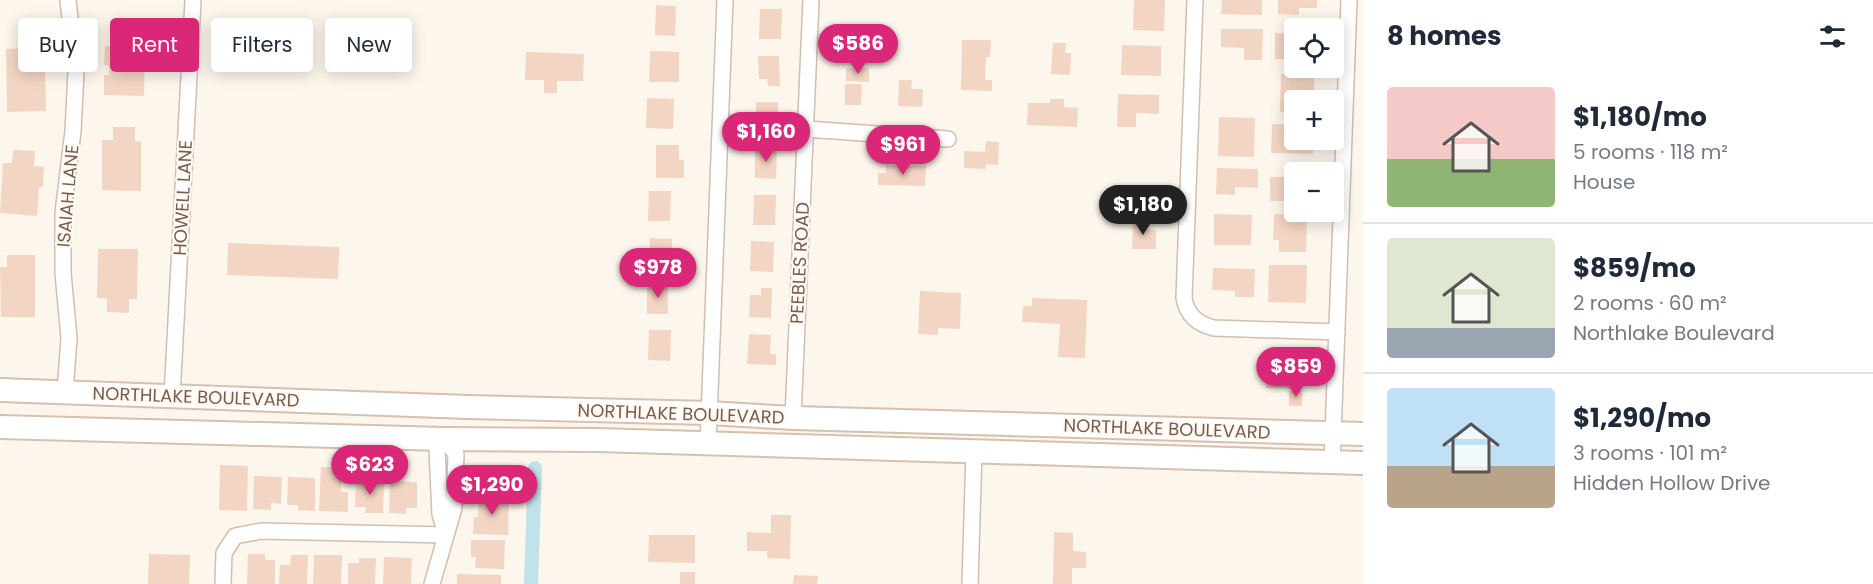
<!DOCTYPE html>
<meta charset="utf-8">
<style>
:root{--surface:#fff;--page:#f2f2f3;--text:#1f2937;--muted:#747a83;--line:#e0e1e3;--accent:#db2777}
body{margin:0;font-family:Poppins,sans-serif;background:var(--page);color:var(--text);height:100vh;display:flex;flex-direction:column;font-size:22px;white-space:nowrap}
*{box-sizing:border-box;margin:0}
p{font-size:20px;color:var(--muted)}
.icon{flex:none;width:33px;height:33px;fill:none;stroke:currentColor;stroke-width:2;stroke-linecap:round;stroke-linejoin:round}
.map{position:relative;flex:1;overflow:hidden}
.side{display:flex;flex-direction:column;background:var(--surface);width:510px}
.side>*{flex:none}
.hud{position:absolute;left:18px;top:18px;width:570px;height:54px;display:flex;gap:12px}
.controls{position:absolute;left:1284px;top:18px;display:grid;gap:12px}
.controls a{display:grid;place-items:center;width:60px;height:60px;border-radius:6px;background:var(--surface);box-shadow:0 3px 15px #0003;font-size:30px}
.price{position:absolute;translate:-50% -51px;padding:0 14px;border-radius:21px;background:var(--accent);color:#fff;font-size:20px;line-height:39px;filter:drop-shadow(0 2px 3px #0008)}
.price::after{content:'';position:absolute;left:50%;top:36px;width:18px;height:14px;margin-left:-9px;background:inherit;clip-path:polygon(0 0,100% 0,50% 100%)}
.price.selected{background:#222;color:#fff}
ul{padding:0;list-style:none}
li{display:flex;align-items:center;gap:18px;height:150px;padding:0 24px}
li+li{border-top:2px solid var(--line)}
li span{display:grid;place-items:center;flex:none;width:168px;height:120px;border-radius:6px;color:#555}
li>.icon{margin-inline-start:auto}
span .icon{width:72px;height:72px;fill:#fffc;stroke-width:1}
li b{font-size:26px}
h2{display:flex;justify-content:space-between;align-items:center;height:72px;padding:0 24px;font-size:26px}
.tag{padding:0 21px;border-radius:6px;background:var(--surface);box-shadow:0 3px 15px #0003;font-size:21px;line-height:54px}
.tag.selected{background:var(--accent);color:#fff}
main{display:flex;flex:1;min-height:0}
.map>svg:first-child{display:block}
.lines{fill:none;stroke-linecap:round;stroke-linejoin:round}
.canal{stroke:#bfe3e8;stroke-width:14}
.building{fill:#f3d5c3}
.street-casing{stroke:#d1beb0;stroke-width:18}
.secondary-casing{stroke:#d6c0b0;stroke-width:26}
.street{stroke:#fff;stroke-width:15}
.secondary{stroke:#fff;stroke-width:22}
.labels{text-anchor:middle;stroke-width:4.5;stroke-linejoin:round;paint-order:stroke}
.street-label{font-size:18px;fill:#7a5c4d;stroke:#fffaf3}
</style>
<main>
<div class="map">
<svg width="1363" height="584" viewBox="0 0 1363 584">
<rect width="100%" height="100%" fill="#fdf6ec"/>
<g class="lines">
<polyline class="canal" points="531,584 535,468"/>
</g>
<g class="building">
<polygon points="1134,0 1165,0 1164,31 1133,30"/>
<polygon points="1222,0 1262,0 1262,15 1221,14"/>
<polygon points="1278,0 1317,0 1317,8 1299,8 1299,15 1278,14"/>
<polygon points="656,5 676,6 675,36 655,35"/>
<polygon points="760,9 782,9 781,39 759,39"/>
<polygon points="1221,29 1263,29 1262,60 1244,60 1244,48 1221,47"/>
<polygon points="1275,33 1294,34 1294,60 1275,59"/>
<polygon points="116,36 138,36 138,47 145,47 144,96 104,95 104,75 109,75 109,66 104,65 105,46 116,46"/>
<polygon points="962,40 991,40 990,57 986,57 985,80 992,80 992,91 961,90"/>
<polygon points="1053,43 1066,43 1065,53 1071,53 1070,75 1051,74"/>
<polygon points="1122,45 1161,46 1161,76 1121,75"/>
<polygon points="33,48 34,62 45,62 46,111 7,112 6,49"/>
<polygon points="650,51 679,52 679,82 649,82"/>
<polygon points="526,52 584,54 583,81 557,81 557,93 544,93 544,80 525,80"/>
<polygon points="758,56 779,56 780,86 768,86 767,79 759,79"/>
<polygon points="846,68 869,68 869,82 846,81"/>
<polygon points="1281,74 1314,74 1314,100 1294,100 1294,113 1280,112"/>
<polygon points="899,80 912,80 911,89 923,89 922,107 898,106"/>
<polygon points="845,84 862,84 861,105 845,105"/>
<polygon points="1118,94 1159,95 1159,114 1136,113 1136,127 1117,127"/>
<polygon points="647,98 674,99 673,129 646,128"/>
<polygon points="1050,99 1064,99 1064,107 1078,108 1077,127 1027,125 1028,103 1050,103"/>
<polygon points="756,102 778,102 778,118 787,118 787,132 756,132"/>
<polygon points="1219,117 1255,118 1254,157 1218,156"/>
<polygon points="1272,124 1294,125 1294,140 1313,140 1313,154 1271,153"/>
<polygon points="113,127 135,127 135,141 141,142 141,191 102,190 102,140 113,140"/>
<polygon points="986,141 999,142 998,165 986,164 986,169 964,168 964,151 985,152"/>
<polygon points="656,145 679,145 679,160 684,160 684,178 656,178"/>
<polygon points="755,148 777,149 776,179 755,178"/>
<polygon points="13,150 35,151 34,166 44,167 43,187 39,187 37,216 0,213 3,163 12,163"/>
<polygon points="886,165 926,166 925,186 878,185 878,173 886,173"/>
<polygon points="1217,168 1258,169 1258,188 1235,187 1235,195 1216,194"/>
<polygon points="1286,170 1305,171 1305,172 1294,172 1294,201 1270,201 1270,177 1286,177"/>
<polygon points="649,191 671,191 670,221 648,221"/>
<polygon points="754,195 776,195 775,225 753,225"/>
<polygon points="1214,214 1252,215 1251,245 1214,245"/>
<polygon points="1274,214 1307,215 1306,252 1279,252 1279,240 1273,240"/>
<polygon points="1133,220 1145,220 1144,229 1156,230 1156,249 1132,249"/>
<polygon points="650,238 672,239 671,268 649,267"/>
<polygon points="751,241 774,242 773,272 750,271"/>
<polygon points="228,243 339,247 338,279 227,275"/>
<polygon points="98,249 138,249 137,299 129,299 129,313 107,312 107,299 97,298"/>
<polygon points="7,255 35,255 35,317 1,317 0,267 7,267"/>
<polygon points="1269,265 1307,265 1306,303 1268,302"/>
<polygon points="1213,268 1255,269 1254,297 1235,297 1235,291 1212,290"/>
<rect x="647" y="284" width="21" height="30"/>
<polygon points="761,288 772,288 771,318 749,317 750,295 761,295"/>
<polygon points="920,291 961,293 960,329 938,328 938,335 918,334"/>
<polygon points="1032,298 1087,300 1085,358 1058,357 1060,324 1022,322 1023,306 1032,306"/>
<polygon points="649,330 671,330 670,361 648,360"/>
<polygon points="749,334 771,335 770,354 776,354 776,365 747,364"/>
<polygon points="1266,359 1302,360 1301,389 1266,388"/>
<rect x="1289" y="391" width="13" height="15"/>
<polygon points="220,465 248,466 247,511 219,510"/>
<polygon points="321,467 349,468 348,478 341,478 341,492 348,492 348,512 319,511"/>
<polygon points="254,476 282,477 281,504 271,503 271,510 253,509"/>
<polygon points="288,477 315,478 315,511 298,510 298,505 287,505"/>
<polygon points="356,480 384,480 383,513 365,513 366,507 355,507"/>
<polygon points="390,481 417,482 417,508 406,508 406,514 389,513"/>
<polygon points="479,496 509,497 508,535 473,534 474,517 478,517"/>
<polygon points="771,515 791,515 790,559 767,558 767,551 747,551 747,532 771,533"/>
<polygon points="1054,532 1073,533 1073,551 1086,552 1086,568 1072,568 1072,584 1053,584"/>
<polygon points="649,535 695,535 695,563 648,562"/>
<polygon points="471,540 505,540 504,569 475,568 476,557 471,557"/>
<polygon points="149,554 190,555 189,584 148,584"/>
<polygon points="248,554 265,554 265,560 275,560 275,584 247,584"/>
<polygon points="291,555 308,555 307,584 279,584 280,565 290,565"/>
<polygon points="314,555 342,555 341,584 313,584"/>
<polygon points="384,557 412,558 411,584 383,584"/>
<polygon points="359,558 376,558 375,584 348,584 348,563 359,563"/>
<rect x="680" y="572" width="15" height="12"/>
<polygon points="457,574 501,575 501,584 457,584"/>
<polygon points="794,575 818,576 817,584 793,584"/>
</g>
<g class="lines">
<defs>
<g id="street">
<path d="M 1195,0 L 1184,298 C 1187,315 1197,324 1214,328 L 1337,332"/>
<polyline points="806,129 948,139"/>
<polyline points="65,392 69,338 63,273 63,213 73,131 76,72 68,0"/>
<polyline points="172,397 193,0"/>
<polyline points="793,418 811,0"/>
<polyline points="708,444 725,0"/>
<polyline points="1332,462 1349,0"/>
<polyline points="223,584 224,553 235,536 261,531 446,535"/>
<polyline points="432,584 454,508 456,454 444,439 437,450 440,514 446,535"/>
<polyline points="970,584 974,452"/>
</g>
<g id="secondary">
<polyline points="0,390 468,407 709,413 793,418 1363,434"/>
<polyline points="0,427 444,439 598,440 1363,463"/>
</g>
</defs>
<use href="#street" class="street-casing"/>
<use href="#secondary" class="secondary-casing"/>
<use href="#street" class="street"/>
<use href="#secondary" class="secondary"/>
</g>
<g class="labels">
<g class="street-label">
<text transform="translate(68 196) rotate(-85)" y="6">ISAIAH LANE</text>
<text transform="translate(183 198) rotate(-87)" y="6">HOWELL LANE</text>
<text transform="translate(800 263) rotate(-87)" y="6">PEEBLES ROAD</text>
<text transform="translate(196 397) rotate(2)" y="6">NORTHLAKE BOULEVARD</text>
<text transform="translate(681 414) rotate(2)" y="6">NORTHLAKE BOULEVARD</text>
<text transform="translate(1167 429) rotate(2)" y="6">NORTHLAKE BOULEVARD</text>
</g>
</g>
</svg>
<div class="controls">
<a><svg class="icon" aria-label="locate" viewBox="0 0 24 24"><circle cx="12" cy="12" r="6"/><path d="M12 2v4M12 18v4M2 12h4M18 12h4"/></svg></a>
<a>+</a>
<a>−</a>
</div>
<b class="price" style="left:858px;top:75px">$586</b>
<b class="price" style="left:766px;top:163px">$1,160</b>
<b class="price" style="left:903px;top:176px">$961</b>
<b class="price selected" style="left:1143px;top:236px">$1,180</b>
<b class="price" style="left:658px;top:299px">$978</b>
<b class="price" style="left:1296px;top:398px">$859</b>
<b class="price" style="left:370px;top:496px">$623</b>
<b class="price" style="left:492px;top:516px">$1,290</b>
<div class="hud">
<a class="tag">Buy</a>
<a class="tag selected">Rent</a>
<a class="tag">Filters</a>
<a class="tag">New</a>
</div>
</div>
<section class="side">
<h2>8 homes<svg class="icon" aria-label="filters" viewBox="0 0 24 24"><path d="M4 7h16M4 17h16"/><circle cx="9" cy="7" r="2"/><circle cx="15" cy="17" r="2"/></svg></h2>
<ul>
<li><span style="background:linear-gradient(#f6c9c9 60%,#8fb573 0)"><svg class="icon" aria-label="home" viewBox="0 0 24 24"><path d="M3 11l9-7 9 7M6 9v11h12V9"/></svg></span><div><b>$1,180/mo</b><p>5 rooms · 118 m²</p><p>House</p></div></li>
<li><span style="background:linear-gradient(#dfe7d0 75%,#9aa5b1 0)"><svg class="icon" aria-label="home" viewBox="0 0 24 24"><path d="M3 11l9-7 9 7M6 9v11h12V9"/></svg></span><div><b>$859/mo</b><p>2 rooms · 60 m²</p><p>Northlake Boulevard</p></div></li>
<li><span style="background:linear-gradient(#bfe0f5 65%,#b9a48a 0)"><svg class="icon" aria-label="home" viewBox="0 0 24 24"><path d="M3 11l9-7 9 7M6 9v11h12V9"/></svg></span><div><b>$1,290/mo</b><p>3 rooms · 101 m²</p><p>Hidden Hollow Drive</p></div></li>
</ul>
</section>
</main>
